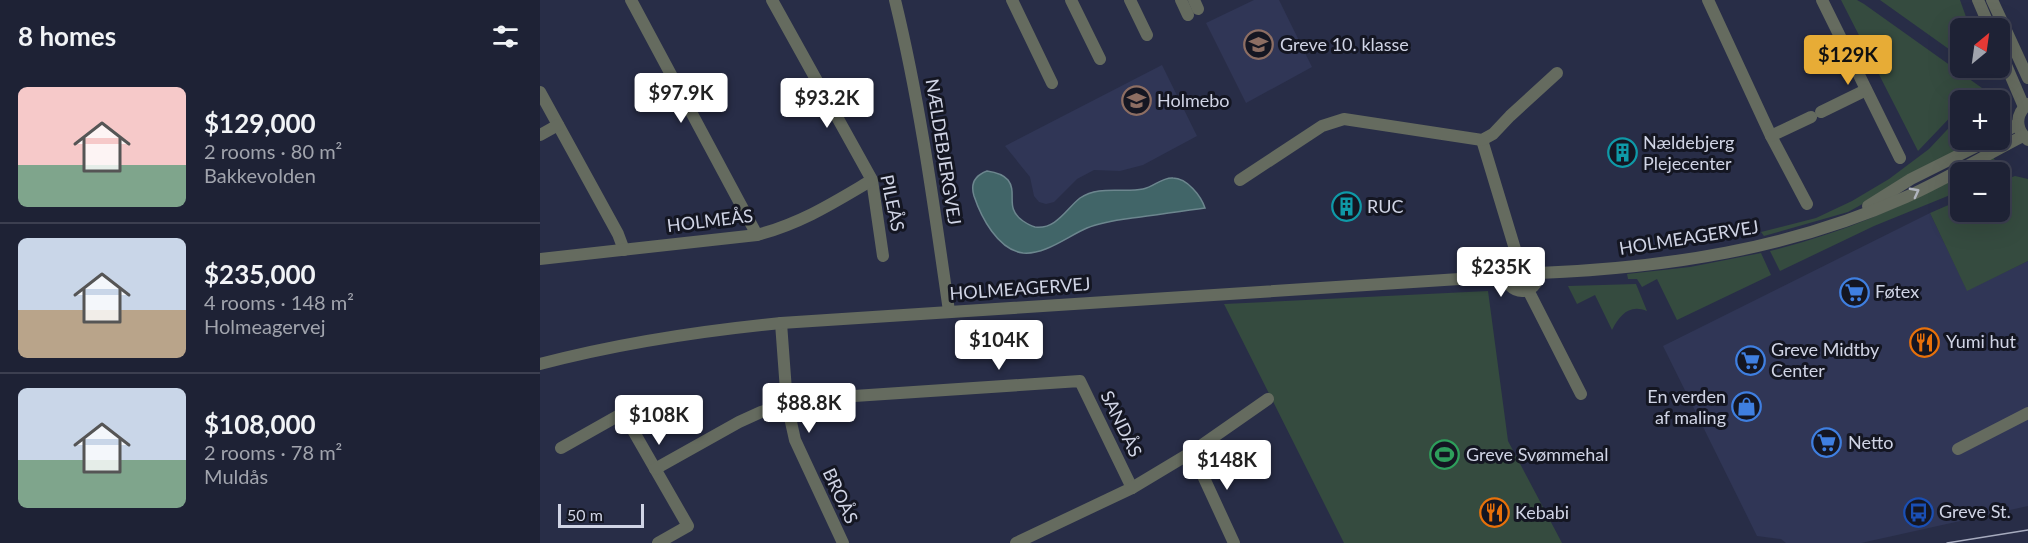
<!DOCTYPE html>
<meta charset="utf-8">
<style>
:root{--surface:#1e2235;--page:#262a3d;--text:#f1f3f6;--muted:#a1a4ad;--line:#3c3f50;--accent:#e7ac36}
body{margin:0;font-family:Lato,sans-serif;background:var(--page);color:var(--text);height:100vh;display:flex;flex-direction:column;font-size:22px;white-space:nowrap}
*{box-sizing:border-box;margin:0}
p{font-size:20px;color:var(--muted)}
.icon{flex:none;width:33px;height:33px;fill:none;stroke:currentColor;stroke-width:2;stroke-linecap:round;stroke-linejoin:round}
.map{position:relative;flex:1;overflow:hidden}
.drawer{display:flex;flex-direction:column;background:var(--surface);width:540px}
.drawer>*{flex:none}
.needle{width:39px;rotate:29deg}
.controls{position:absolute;left:1410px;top:18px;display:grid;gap:12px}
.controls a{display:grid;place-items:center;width:60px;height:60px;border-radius:9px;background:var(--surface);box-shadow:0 6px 24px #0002,0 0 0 2px var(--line);font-size:30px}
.scale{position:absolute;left:18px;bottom:15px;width:86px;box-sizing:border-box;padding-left:6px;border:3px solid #d0d4e5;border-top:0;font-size:16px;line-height:21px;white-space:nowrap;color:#d0d4e5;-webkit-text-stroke:4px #141622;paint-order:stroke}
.price{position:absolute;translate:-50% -51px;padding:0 14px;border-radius:6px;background:#fff;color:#222;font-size:20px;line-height:39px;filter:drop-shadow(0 2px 3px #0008)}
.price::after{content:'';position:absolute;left:50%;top:36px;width:18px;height:14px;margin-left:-9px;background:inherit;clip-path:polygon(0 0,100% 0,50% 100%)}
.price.active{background:var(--accent);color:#111}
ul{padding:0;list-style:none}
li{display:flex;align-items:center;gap:18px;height:150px;padding:0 18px}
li+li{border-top:2px solid var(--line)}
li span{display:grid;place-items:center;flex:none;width:168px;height:120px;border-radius:9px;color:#555}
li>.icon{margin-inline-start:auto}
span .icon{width:72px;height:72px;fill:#fffc;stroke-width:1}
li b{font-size:26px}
h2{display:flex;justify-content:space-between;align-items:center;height:72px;padding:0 18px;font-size:26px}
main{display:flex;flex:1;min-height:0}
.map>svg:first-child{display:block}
.built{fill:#303656}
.green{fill:#354b3f}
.water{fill:#416568;stroke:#6c868e;stroke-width:1.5}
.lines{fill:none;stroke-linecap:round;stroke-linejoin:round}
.minor{stroke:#656b5f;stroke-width:12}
.tertiary{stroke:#656b5f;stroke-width:12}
.tram{stroke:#a7acbf;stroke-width:1.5}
.oneway{stroke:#b0b4bd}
.labels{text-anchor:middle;stroke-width:6;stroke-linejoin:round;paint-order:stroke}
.poi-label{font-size:18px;fill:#d0d4e5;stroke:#141622;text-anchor:start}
.street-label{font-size:18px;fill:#d0d4e5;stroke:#141622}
</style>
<main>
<section class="drawer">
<h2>8 homes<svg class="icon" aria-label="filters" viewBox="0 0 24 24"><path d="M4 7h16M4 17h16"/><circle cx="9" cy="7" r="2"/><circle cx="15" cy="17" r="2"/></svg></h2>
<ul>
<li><span style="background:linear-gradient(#f6c9c9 65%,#7fa58c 0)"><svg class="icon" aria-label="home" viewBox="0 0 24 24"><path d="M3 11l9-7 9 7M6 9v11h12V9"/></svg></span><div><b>$129,000</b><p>2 rooms · 80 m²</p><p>Bakkevolden</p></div></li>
<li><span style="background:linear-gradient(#c9d6e8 60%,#b9a48a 0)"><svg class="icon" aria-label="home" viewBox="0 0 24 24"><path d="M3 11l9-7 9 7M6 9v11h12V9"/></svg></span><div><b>$235,000</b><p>4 rooms · 148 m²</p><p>Holmeagervej</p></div></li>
<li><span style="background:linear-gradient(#c9d6e8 60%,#7fa58c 0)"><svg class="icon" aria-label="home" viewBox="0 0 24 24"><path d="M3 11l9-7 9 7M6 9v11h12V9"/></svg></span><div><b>$108,000</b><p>2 rooms · 78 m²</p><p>Muldås</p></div></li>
</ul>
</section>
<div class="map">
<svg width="1488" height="543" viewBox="0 0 1488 543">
<rect width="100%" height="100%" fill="#282d47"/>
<g class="built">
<polygon points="714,0 739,0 772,67 706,103 666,23"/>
<polygon points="622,65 657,136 603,165 580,171 554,170 537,179 514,202 506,204 499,202 494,196 490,177 465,146"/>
<polygon points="1390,213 1427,290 1488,261 1488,506 1321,543 1246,543 1241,539 1217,536 1123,346"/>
</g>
<g class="green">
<polygon points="1301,0 1317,0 1324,4 1449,93 1444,100 1420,100 1420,107 1378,151"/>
<polygon points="1340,0 1420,0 1430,28 1420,28 1420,57"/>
<polygon points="1420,116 1420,140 1439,140 1308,212 1224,236 1221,232 1276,218 1312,201 1349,179 1389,149"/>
<polygon points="1452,156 1457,163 1467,171 1460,176 1460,172 1424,172"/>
<path d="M 1420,174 L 1420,191 L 1334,226 L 1240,271 L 1230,251 C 1298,234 1360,209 1420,174 Z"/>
<polygon points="1475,176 1488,179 1488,261 1427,291 1390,213 1420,200 1420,212 1460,212 1460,182"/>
<polygon points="1221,253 1231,275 1137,320 1117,279 1102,287 1097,279 1088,279 1087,274 1150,267"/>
<path d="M 1096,284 L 1107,311 C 1089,304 1080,315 1072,330 L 1055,295 L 1037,304 L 1028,286 Z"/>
<polygon points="948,291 968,441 1022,543 804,543 684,304"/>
</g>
<path class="water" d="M 447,171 C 454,172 463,174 468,180 C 478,193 464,208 483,221 C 486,223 491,226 495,227 C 516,230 527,208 540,198 C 559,185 582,193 603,189 C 614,187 622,177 633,178 C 647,178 661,196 665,208 C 641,211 616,215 592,218 C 577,220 561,222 547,228 C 528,236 505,255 483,253 C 458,250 441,217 434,196 C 430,183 436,175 447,171 Z"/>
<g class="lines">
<g class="minor">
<polyline points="91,0 217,235"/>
<polyline points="232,0 332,180 343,256"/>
<polyline points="472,0 512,83"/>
<polyline points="531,0 560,59"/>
<polyline points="590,0 607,35"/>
<polyline points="641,0 648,15"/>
<polyline points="654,0 658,9"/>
<polyline points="1168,0 1231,136 1267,204"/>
<polyline points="1282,0 1360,158"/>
<polyline points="0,92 78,234 84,250"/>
<polyline points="1281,112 1326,90"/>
<polyline points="0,135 18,125"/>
<polyline points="1231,136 1271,117"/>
<polyline points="942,140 978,259"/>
<polyline points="700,180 782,126 804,119 942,140 953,134 970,116 1017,73"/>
<path d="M 0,259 L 217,235 C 262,223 293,203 332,180"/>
<polyline points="241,323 247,404 255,440 303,543"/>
<polyline points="21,448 83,413 148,526 118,543"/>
<polyline points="1418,449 1488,413"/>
<polyline points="652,452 694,543"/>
<polyline points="115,469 199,422 221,412 247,404 284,398 540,381 592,488"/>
<polyline points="476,543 592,488 652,452 728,399"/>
</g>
<g class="tertiary">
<path d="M 355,0 C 380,102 394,207 409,311"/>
<polyline points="1438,0 1450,28"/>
<polyline points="1452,0 1488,78"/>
<polyline points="1460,51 1484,107"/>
<path d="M 1488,104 C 1475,114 1475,129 1488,140"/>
<polyline points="1460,134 1478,124"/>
<polyline points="1328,206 1371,179 1449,140"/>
<circle cx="982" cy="275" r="16"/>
<path d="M 999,273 C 1125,268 1250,249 1366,197 C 1406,179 1444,156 1483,136"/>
<polyline points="988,290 1041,394"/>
<path d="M 0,364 C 80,343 159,331 241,323 L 966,276"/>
</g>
<polyline class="tram" points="1407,543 1488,530"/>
</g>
<defs><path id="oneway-chevron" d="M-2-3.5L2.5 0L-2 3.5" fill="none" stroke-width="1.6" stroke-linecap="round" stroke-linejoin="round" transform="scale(1.5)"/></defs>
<use class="oneway" href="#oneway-chevron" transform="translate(1375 192) rotate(-28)"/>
<defs>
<symbol id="school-ring" viewBox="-11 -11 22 22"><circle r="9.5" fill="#141622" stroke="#8d6e63" stroke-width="1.5"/><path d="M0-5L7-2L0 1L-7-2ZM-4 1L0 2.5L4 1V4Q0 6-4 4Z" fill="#8d6e63"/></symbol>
<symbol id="building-ring" viewBox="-11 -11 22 22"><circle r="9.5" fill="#141622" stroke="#0f9aa8" stroke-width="1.5"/><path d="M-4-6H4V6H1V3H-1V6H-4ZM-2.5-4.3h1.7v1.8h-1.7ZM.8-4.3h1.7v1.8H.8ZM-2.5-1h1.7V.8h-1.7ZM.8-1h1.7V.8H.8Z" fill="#0f9aa8"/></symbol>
<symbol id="supermarket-ring" viewBox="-11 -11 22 22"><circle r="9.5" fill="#141622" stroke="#3f7fe0" stroke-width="1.5"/><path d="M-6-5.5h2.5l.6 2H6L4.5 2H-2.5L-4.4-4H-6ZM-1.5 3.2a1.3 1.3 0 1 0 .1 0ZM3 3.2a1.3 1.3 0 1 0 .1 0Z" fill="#3f7fe0"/></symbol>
<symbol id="restaurant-ring" viewBox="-11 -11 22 22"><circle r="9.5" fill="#141622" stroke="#e8710a" stroke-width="1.5"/><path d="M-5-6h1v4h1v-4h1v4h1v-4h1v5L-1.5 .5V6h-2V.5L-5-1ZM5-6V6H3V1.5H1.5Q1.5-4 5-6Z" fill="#e8710a"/></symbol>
<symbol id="shop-ring" viewBox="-11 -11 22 22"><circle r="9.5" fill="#141622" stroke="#3f7fe0" stroke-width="1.5"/><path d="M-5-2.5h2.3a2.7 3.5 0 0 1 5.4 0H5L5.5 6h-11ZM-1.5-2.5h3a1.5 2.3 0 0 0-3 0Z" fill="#3f7fe0"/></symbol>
<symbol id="stadium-ring" viewBox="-11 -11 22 22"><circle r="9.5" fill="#141622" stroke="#2e9e5b" stroke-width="1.5"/><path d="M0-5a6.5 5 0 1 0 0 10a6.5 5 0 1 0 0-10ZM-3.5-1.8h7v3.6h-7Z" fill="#2e9e5b"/></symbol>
<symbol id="bus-ring" viewBox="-11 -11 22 22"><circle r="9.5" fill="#141622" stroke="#1a4fb4" stroke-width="1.5"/><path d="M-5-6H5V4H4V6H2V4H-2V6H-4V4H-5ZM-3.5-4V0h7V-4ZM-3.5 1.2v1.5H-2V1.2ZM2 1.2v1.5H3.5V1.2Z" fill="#1a4fb4"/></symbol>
</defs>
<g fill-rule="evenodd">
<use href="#school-ring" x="702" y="28" width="33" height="33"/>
<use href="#school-ring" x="580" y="84" width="33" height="33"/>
<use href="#building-ring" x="1066" y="136" width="33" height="33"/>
<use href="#building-ring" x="790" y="190" width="33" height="33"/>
<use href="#supermarket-ring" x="1298" y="276" width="33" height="33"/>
<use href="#restaurant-ring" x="1368" y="326" width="33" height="33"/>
<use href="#supermarket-ring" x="1194" y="344" width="33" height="33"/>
<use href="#shop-ring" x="1190" y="390" width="33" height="33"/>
<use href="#supermarket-ring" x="1270" y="426" width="33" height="33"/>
<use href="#stadium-ring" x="888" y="438" width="33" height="33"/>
<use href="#bus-ring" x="1362" y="496" width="33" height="33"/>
<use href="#restaurant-ring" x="938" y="496" width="33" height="33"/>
</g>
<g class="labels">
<g class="poi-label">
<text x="740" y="51">Greve 10. klasse</text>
<text x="617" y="107">Holmebo</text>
<text x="1103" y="149">Nældebjerg<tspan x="1103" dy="21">Plejecenter</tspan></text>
<text x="827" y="213">RUC</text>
<text x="1335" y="298">Føtex</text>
<text x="1406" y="348">Yumi hut</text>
<text x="1231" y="356">Greve Midtby<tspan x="1231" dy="21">Center</tspan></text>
<text x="1186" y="403" text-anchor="end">En verden<tspan x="1186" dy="21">af maling</tspan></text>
<text x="1308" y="449">Netto</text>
<text x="926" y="461">Greve Svømmehal</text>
<text x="1399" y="518">Greve St.</text>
<text x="975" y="519">Kebabi</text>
</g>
<g class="street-label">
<text transform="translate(403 152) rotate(81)" y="6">NÆLDEBJERGVEJ</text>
<text transform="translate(352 203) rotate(78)" y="6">PILEÅS</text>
<text transform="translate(170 221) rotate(-7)" y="6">HOLMEÅS</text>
<text transform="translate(1149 238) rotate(-9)" y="6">HOLMEAGERVEJ</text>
<text transform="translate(480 289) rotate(-4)" y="6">HOLMEAGERVEJ</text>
<text transform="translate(581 424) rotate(64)" y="6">SANDÅS</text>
<text transform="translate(300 496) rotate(65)" y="6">BROÅS</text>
</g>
</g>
</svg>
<div class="controls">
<a><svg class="needle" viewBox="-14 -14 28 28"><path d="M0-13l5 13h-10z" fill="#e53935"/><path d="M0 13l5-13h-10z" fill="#a1a4ad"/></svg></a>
<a>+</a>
<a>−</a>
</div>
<div class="scale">50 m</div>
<b class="price active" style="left:1308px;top:86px">$129K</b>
<b class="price" style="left:141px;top:124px">$97.9K</b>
<b class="price" style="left:287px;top:129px">$93.2K</b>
<b class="price" style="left:961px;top:298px">$235K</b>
<b class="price" style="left:459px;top:371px">$104K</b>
<b class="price" style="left:269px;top:434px">$88.8K</b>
<b class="price" style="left:119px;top:446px">$108K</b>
<b class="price" style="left:687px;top:491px">$148K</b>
</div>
</main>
